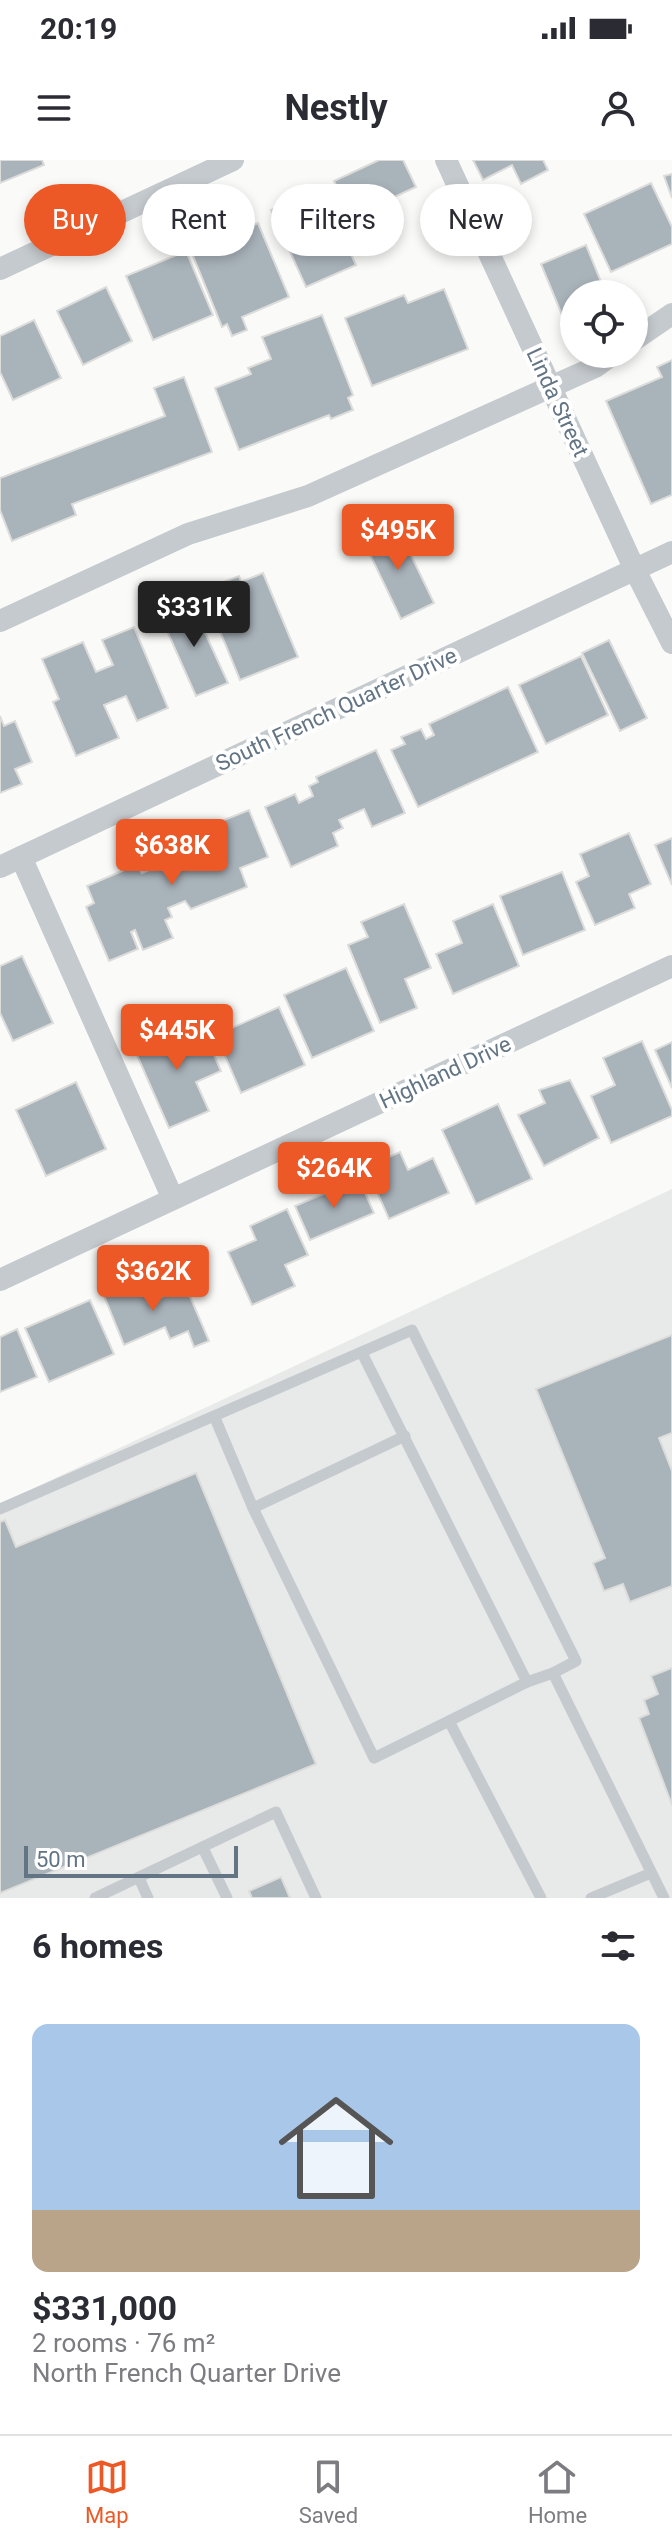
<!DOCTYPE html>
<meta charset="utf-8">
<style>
:root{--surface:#fff;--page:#f2f2f3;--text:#2b2b33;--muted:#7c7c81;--line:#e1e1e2;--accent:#ec5926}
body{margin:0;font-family:Roboto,sans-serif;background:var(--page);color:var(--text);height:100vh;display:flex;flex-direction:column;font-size:30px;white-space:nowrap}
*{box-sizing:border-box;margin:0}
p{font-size:26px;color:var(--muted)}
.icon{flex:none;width:44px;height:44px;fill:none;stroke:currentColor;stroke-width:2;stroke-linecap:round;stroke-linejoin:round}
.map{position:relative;height:1738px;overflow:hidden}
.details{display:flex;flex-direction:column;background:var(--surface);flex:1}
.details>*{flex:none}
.top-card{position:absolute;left:24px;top:24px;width:624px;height:72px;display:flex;gap:16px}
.tools{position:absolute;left:560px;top:120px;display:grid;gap:16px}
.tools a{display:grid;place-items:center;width:88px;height:88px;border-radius:50%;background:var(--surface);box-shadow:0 4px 12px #0003;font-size:40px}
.scale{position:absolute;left:24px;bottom:20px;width:214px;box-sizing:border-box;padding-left:8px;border:4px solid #637584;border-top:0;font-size:22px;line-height:28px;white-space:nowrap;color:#637584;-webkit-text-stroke:6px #fff;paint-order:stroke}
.price{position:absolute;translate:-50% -68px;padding:0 18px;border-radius:8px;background:var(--accent);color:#fff;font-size:26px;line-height:52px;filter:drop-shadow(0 2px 4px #0008)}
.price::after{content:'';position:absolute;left:50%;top:48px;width:24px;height:18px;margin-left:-12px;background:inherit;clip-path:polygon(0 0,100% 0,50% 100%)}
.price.active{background:#222;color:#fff}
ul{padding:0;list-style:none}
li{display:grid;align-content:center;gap:16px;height:424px;padding:0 32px}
li span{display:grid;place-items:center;height:248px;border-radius:16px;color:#555}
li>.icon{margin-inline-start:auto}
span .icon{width:144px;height:144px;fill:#fffc;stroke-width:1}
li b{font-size:34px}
h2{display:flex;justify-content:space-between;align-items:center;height:96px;padding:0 32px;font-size:34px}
.tag{padding:0 28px;border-radius:36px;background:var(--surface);box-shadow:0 4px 12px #0003;font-size:28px;line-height:72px}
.tag.active{background:var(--accent);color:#fff}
.status{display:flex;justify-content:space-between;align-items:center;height:56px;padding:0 40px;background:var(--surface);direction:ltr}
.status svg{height:22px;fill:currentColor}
header{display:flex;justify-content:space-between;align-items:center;height:104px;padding:0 32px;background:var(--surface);font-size:36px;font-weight:700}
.tab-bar{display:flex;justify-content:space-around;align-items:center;height:112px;border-top:2px solid var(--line);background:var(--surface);font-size:22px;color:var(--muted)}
.tab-bar a{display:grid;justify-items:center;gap:4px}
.tab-bar .active{color:var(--accent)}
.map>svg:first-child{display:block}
.built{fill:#e8e9e9}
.building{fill:#a9b3ba;stroke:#dcdcda;stroke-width:2}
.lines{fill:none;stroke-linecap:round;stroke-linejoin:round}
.lane{stroke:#c5cace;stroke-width:11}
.street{stroke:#c5cace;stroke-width:22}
.labels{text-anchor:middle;stroke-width:8;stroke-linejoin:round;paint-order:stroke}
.street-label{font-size:22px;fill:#637584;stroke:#fff}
</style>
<div class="status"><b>20:19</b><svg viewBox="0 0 49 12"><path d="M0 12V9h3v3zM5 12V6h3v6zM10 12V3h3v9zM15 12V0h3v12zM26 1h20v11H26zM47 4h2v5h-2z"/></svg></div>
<header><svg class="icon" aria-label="menu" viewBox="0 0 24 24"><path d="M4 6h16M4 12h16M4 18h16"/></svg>Nestly<svg class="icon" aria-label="person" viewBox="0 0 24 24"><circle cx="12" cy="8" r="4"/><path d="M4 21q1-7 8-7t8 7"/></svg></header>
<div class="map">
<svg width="672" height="1738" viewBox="0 0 672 1738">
<rect width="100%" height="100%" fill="#fafaf8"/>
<polygon class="built" points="672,1029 672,1738 0,1738 0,1344"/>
<g class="building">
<polygon points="0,0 42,0 44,5 0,23"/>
<polygon points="379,0 403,0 416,27 351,57 334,21"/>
<polygon points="473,0 543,0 548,10 521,24 512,5 483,20"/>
<polygon points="672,14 672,38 664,16"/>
<polygon points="651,23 672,67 672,84 611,112 584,54"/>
<polygon points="310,33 326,68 337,64 356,105 306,127 271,50"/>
<polygon points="258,63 289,137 242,157 247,170 232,176 227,164 222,167 191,91"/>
<polygon points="586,85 606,134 574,134 574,150 562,155 541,104"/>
<polygon points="186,91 213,155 153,180 126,116"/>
<polygon points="106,127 132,181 83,205 57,151"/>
<polygon points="444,129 468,189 372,226 345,158 404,135 408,143"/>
<polygon points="322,155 353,235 348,238 353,250 331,259 329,255 239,290 215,228 251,214 248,208 271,199 262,177"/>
<polygon points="34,160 61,218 13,240 0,212 0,176"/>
<polygon points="672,200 672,335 651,344 606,241 662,217 657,207"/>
<polygon points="184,217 212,292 72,344 76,355 12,381 0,350 0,318 165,256 154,228"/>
<polygon points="396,364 434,443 401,459 363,380"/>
<polygon points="263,413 298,497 240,520 203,430 239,416 241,422"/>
<polygon points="191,442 228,523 196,536 160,455"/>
<polygon points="134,467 168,548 137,561 126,536 104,545 119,578 76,596 53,542 59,539 42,499 83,482 96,512 113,505 102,480"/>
<polygon points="609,480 647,558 620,571 582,493"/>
<polygon points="581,496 608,555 546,584 519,525"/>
<polygon points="508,527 538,592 418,647 391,590 405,584 401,577 421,569 426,579 434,575 429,564"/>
<polygon points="0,556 4,566 15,561 32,602 15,609 22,624 0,633"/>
<polygon points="376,590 405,653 372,667 364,649 339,660 343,668 333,673 338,686 291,707 265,647 295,634 299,643 313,636 309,626 318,622 316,617"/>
<polygon points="249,650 268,697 240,708 247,727 191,749 185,741 168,748 172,757 165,760 173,778 143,790 135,770 131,772 138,789 109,801 86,747 94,743 87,726 136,705 142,713 186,695 183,688 223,672 219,662"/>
<polygon points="629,673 651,724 629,734 635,748 595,765 576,722 589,716 580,694"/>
<polygon points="672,678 672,725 655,685"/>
<polygon points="562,712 585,770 523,795 500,736"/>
<polygon points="404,744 431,808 405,819 417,848 380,863 348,785 368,777 361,762"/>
<polygon points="493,744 519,806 453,834 436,794 462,783 453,761"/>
<polygon points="22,796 53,863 13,881 0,853 0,806"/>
<polygon points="346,808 374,871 312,898 284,835"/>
<polygon points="279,847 305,905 241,933 216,875"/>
<polygon points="201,865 221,911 196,922 209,951 169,968 129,877 150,868 157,885"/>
<polygon points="642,881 672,950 672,956 611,983 591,936 615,925 603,898"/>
<polygon points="672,882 672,928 655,890"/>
<polygon points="570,920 599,978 544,1006 518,955 545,943 539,930"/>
<polygon points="76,922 106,989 46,1016 16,950"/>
<polygon points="498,944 532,1019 476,1044 442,970"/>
<polygon points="400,992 408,1010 433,998 449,1033 389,1059 366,1007"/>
<polygon points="359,1019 374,1053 310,1080 295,1046"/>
<polygon points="287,1049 308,1095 285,1105 295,1126 252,1145 228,1092 256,1080 250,1066"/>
<polygon points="139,1115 150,1142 186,1127 209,1181 194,1187 188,1171 170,1179 165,1167 124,1185 102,1131"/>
<polygon points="90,1140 114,1194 49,1222 25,1168"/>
<polygon points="17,1169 37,1217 0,1232 0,1177"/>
<polygon points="672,1175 672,1273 659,1278 672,1311 672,1426 630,1442 623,1424 604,1431 593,1403 605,1398 536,1229"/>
<polygon points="196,1313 316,1604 0,1733 0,1362 5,1360 16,1387"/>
<polygon points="672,1508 672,1645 639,1558 649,1554 644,1540 658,1534 651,1516"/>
<polygon points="281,1717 290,1738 252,1738 249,1731"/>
</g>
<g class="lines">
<g class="lane">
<polyline points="362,1193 527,1522"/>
<polyline points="215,1258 253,1348 374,1598 449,1561"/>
<polyline points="253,1348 405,1276"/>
<polyline points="0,1349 412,1170 576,1501 553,1513"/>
<polyline points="203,1688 227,1738"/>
<polyline points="139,1718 148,1738"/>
<polyline points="95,1738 276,1652 316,1738"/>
<polyline points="541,1738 449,1561 527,1522 553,1513 664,1738"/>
<polyline points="591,1738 651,1713"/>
</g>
<g class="street">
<polyline points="446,0 635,410 672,483"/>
<polyline points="0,109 233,0"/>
<polyline points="634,180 672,154"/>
<polyline points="0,461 188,374 308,336 595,207 613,194"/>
<polyline points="21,697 173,1039"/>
<polyline points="0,707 672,392"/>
<polyline points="0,1120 672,806"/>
</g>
</g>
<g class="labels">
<g class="street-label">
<text transform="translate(558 242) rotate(65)" y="8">Linda Street</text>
<text transform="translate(336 549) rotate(-25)" y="8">South French Quarter Drive</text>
<text transform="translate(445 912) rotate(-25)" y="8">Highland Drive</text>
</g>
</g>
</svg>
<div class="tools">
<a><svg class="icon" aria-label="locate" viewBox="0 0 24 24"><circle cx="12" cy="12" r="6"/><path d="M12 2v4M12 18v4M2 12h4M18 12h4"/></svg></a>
</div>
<div class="scale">50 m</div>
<b class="price" style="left:398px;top:412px">$495K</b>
<b class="price active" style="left:194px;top:489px">$331K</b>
<b class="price" style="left:172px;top:727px">$638K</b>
<b class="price" style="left:177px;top:912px">$445K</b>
<b class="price" style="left:334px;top:1050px">$264K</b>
<b class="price" style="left:153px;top:1153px">$362K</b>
<div class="top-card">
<a class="tag active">Buy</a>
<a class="tag">Rent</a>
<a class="tag">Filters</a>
<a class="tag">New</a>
</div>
</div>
<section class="details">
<h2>6 homes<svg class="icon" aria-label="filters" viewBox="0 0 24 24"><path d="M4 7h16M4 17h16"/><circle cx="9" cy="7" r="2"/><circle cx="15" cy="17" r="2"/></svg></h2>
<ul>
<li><span style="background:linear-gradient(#a9c7e8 75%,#b9a48a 0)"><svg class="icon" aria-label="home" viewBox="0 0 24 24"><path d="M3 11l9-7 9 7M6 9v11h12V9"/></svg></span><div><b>$331,000</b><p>2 rooms · 76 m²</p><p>North French Quarter Drive</p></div></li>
</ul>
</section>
<nav class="tab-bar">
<a class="active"><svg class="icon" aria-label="map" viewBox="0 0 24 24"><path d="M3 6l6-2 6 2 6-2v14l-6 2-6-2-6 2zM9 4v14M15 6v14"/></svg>Map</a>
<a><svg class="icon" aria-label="saved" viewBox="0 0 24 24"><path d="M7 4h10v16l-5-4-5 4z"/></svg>Saved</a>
<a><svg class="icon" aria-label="home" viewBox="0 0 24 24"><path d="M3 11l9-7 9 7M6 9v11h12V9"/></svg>Home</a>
</nav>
